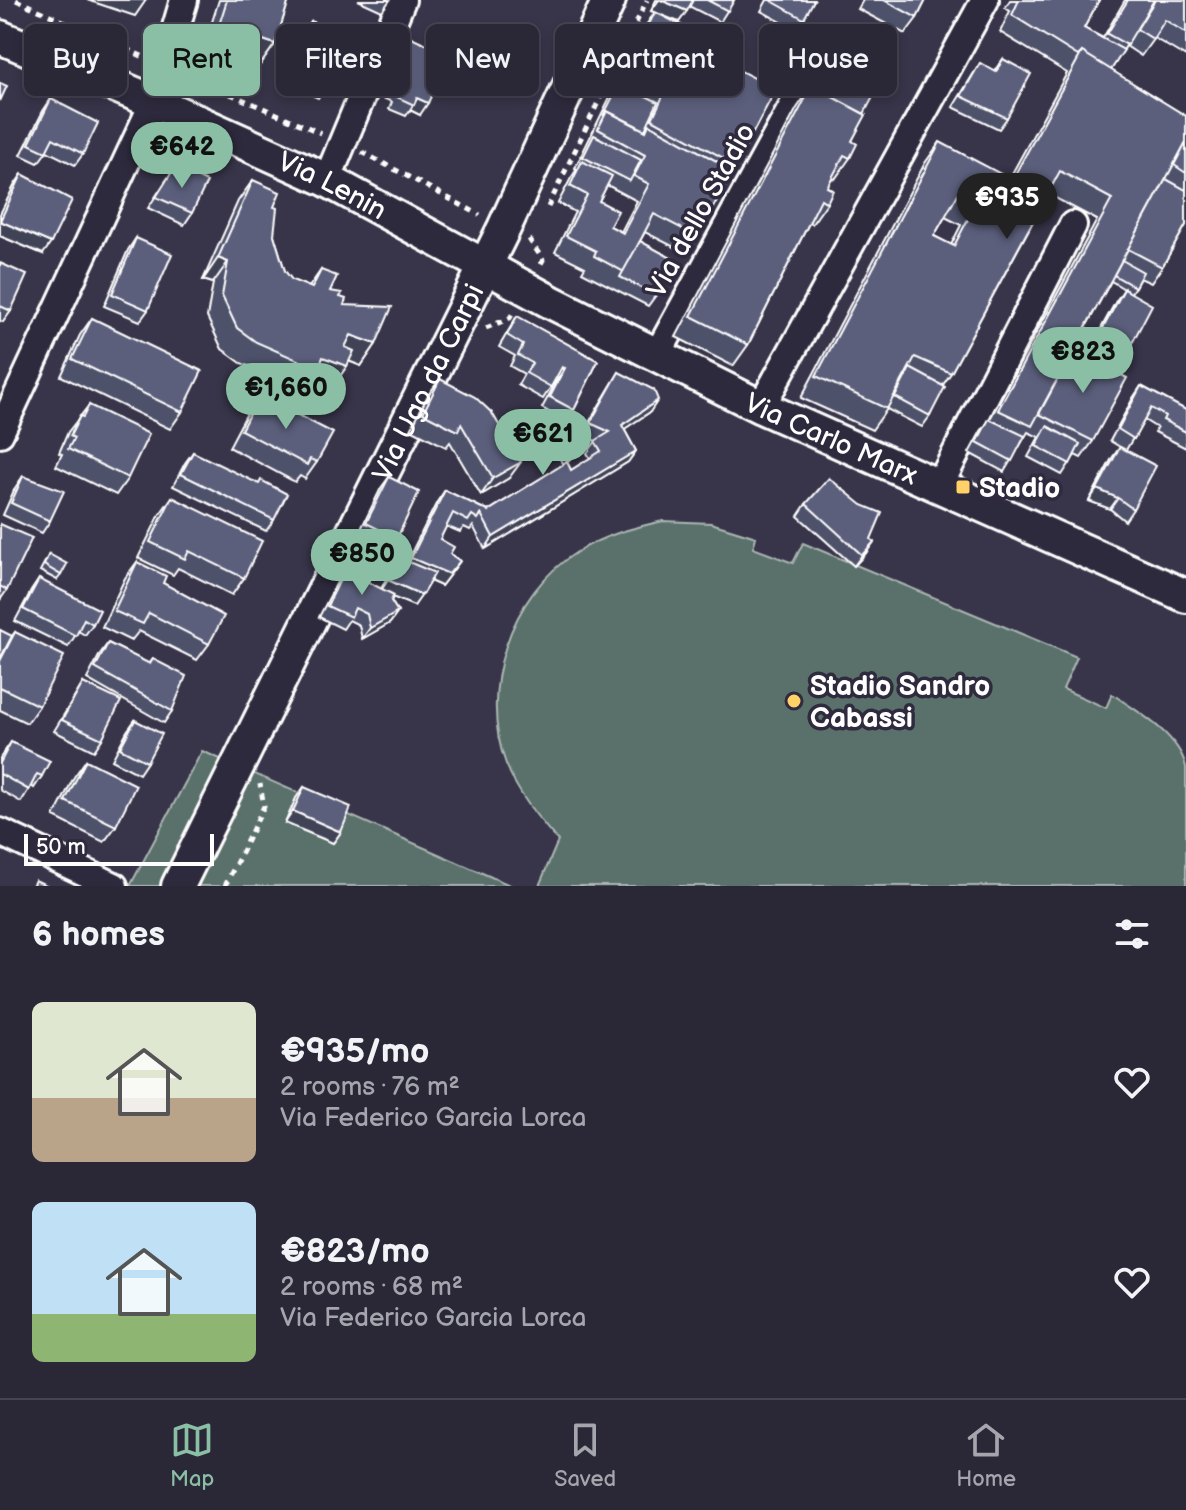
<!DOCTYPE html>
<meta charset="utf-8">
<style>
:root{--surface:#2a2737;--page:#322f3f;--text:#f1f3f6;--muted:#a5a5ad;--line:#464452;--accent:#8abfa5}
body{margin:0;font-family:"Balsamiq Sans",sans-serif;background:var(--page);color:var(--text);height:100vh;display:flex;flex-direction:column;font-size:30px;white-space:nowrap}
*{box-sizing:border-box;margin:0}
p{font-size:26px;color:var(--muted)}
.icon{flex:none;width:44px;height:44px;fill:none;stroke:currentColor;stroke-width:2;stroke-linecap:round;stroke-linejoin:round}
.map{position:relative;height:886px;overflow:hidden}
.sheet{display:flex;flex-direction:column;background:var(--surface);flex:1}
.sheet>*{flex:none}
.top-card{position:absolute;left:24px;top:24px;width:1138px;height:72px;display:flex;gap:16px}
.scale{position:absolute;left:24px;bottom:20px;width:190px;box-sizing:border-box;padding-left:8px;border:4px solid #fff;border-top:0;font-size:22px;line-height:28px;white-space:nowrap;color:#fff;-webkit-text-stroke:6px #2f2a3d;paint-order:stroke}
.price{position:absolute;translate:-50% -68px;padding:0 18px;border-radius:28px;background:var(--accent);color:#111;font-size:26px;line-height:52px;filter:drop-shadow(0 2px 4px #0008)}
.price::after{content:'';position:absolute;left:50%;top:48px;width:24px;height:18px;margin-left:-12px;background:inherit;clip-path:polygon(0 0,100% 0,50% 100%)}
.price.on{background:#222;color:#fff}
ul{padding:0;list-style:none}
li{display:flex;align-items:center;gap:24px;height:200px;padding:0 32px}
li span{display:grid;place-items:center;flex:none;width:224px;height:160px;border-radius:12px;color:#555}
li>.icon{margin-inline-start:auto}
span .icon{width:96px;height:96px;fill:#fffc;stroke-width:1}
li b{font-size:34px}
h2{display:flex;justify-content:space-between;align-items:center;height:96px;padding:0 32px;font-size:34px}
.tag{padding:0 28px;border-radius:12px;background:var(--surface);box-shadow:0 4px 12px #0003,0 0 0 2px var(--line);font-size:28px;line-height:72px}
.tag.on{background:var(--accent);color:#111}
.tab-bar{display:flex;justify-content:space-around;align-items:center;height:112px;border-top:2px solid var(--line);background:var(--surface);font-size:22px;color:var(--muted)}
.tab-bar a{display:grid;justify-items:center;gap:4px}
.tab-bar .on{color:var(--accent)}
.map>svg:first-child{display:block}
.green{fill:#5a706a;stroke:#acb8b4;stroke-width:2}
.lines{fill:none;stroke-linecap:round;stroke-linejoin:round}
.minor-casing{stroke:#fff;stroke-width:32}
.tertiary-casing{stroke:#fff;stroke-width:38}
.path{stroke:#fff;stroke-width:5;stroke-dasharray:6 6;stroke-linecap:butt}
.minor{stroke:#2f2a3d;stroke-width:26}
.tertiary{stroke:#2f2a3d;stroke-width:32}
.wall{fill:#4e516a;stroke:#fff;stroke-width:2;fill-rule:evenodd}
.shaded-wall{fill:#404256;stroke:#fff;stroke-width:2}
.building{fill:#5b5e7b;stroke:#fff;stroke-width:2;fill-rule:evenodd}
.poi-dot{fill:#ffd166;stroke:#2f2a3d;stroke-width:3}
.labels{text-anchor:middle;stroke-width:7;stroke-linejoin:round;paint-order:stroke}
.street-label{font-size:28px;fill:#fff;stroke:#2f2a3d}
.poi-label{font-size:28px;font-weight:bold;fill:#fff;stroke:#2f2a3d;text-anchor:start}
</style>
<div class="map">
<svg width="1186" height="886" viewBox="0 0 1186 886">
<rect width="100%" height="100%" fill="#383449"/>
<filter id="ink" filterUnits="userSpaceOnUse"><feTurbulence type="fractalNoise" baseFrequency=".0125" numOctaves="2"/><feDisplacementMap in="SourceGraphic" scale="16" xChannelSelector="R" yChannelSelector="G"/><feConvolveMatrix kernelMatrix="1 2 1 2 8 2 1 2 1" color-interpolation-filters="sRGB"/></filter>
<g filter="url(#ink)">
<g class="green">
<path d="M 663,521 L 711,523 L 756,537 L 753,548 L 793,563 L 803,543 L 1077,657 L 1063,689 L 1106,708 L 1112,694 C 1137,711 1179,735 1186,767 C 1186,795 1186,855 1186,886 L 539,886 L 558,841 C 537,817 518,794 506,764 C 478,691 510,593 577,552 C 604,535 632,528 663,521 Z"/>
<polygon points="202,751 512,886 130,886"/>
</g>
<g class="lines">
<defs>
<g id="minor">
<polyline points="327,180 402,0"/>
<polyline points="657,355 799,95"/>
<polyline points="761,407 985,0"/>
<polyline points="0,433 154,102 184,0"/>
<polyline points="938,488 1073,225"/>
<polyline points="0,832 114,886"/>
</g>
<g id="tertiary">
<path id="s1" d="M 0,37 L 154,102 L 327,180 L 551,302 L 761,407 L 1186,596"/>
<path id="s2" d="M 178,886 L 504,228 L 609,0"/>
</g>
</defs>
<use href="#minor" class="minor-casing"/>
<use href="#tertiary" class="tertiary-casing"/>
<g class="path">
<polyline points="16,0 144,57"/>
<polyline points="186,75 321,133"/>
<polyline points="362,152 480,215"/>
<polyline points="548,207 647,0"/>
<polyline points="529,239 543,260 539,267"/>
<polyline points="486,328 510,318 514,311"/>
<polyline points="225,886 264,806 260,784"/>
</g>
<use href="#minor" class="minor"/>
<use href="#tertiary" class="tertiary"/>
</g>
<g class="wall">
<polygon points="219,0 289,0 275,44 260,65 204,47"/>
<polygon points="358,0 390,0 382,11"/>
<path d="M 656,0 L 734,0 L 720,22 L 689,6 L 679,22 L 662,15 L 726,69 L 736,165 L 698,237 L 686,253 L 645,232 L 640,241 L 656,295 L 648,306 L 582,272 L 585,267 L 555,252 L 575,212 L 558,203 L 571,178 L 577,169 L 575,168 L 644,28 L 655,12 L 651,11 ZM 607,185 L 637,201 L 621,232 L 610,226 L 599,201 Z"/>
<polygon points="767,0 814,0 796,30 761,11"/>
<polygon points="863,0 926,0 917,18 905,34 858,9"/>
<path d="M 1010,0 L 1099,0 L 1084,28 L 1103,38 L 1125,0 L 1186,0 L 1186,57 L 1154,38 L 1141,56 L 1126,46 L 1111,70 L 1186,116 L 1186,225 L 1162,267 L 1151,283 L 1140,278 L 1131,293 L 1111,281 L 1074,349 L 1093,441 L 1081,458 L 1075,455 L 1062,475 L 1028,457 L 1039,437 L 1028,432 L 1004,472 L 969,453 L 981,431 L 990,419 L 1097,220 L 1048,194 L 951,373 L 943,385 L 930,416 L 922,427 L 887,409 L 872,430 L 801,398 L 925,163 L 940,142 L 1009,179 L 1067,73 L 1000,32 L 1010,11 L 1005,8 ZM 945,217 L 961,225 L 951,245 L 934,236 Z"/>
<polygon points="311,21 326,86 318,98 281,81 303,32"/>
<polygon points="407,35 420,115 410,110 406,116 389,109 392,102 376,95 399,46"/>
<polygon points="836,44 864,114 852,141 850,158 835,179 832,178 827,187 827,203 812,224 809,223 748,345 733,366 676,337 797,108 812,86 830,96 834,89 815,79 828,55"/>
<polygon points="1003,59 1007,118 999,129 953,107 980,63 994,71"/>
<polygon points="51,99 83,154 75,165 47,151 38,163 21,155 43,111"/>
<polygon points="175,167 192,213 184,225 148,208"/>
<polygon points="22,174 43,254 0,236 0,214 14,186"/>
<polygon points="253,180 274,207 274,235 285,271 292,280 309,287 321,270 330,291 340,297 344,305 376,344 361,366 349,361 332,388 311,379 303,391 241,363 222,349 207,317 213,283 203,280 238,201"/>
<polygon points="136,238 148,310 140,321 104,306 128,250"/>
<polygon points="0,263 11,311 3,322 0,321"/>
<polygon points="1124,289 1130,347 1122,359 1093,343 1116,301"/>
<polygon points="517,316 598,361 574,410 566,421 580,450 567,462 571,470 590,458 587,453 596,441 582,434 619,372 650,412 624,429 636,451 628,462 485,549 473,526 470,530 464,527 460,532 446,526 440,539 450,554 460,561 452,572 441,586 430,581 414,606 393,597 391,601 398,612 390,623 362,639 359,625 349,620 343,629 319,617 353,551 365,569 364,580 381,589 391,569 399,558 407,561 437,502 445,490 488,511 564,464 543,439 547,433 563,420 542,408 557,380 556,379 543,399 518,385 524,374 510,366 515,356 499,347"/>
<polygon points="92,318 182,412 170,429 61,376 80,335"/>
<polygon points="440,379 509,478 481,495 450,442 446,447 411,429 428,395"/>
<polygon points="1141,386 1186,410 1186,448 1155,432 1157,428 1144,420 1126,450 1133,509 1125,521 1110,509 1089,501 1112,458 1120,447 1110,441 1133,398"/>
<polygon points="259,395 317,462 305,479 300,476 295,482 229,447 248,411"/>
<polygon points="89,405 128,478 116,495 56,466 62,454 59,453 68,432"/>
<polygon points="193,452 274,520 266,531 173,486 185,463"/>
<polygon points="23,476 50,521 42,533 3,515 15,488"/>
<polygon points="389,477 397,538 389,549 358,535 381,488"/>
<polygon points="172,497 244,578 232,595 178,568 173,575 138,558 160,514"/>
<polygon points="806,504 866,553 854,566 798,516"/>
<polygon points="0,524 7,590 0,600"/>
<polygon points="49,554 61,575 57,580 40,571"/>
<polygon points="137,562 163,583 209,644 197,660 139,631 131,641 102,627 125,578"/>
<polygon points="39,579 93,624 85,635 78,631 68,647 15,621 31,591"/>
<polygon points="0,630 11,637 15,632 39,706 27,723 0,710"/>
<polygon points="108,643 149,664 153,659 172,711 164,723 87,679 100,654"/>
<polygon points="83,683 102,739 94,751 54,731"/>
<polygon points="135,720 147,762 139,774 112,760 127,731"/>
<polygon points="11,742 42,776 34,788 31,786 21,802 0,790 0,758"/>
<polygon points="86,760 116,826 104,842 54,817 74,777"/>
<polygon points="304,787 341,832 333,843 285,823 296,798"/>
</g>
<g class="shaded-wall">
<polygon points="87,0 146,0 135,16"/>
<polygon points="659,0 661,0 687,11 679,22 651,11"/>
<polygon points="219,25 275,44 260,65 204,47"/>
<polygon points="417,98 428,103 420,115 410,110"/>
<polygon points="0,221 51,243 43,254 0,236"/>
<polygon points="218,258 228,262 213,283 203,280"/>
<polygon points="351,335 376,344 361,366 336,356"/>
<polygon points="323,357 347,366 332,388 311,379 318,369"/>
<polygon points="562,367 565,368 557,380 554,378"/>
<polygon points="658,400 650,412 614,436 622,425"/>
<polygon points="585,445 580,450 564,464 568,458"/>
<polygon points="636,451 628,462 485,549 493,537"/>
<polygon points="521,462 509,478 481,495 493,478"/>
<polygon points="1097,489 1118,498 1110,509 1089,501"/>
<polygon points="874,542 866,553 854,566 862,555"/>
<polygon points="411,558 460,561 441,586 403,569"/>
<polygon points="388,580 422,595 414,606 380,592"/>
<polygon points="398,612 390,623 362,639 370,628"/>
<polygon points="293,811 341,832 333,843 285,823"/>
</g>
<g class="building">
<polygon points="227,0 289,0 275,44 219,25"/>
<polygon points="661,0 693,0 687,11"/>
<polygon points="707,0 734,0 728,11"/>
<polygon points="770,0 814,0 804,19"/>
<polygon points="884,0 926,0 917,18"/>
<polygon points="1019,0 1099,0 1084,28 1124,50 1111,70 1082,52 1078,56 1012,15"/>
<polygon points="1128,0 1154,0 1127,45 1107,34"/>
<polygon points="1155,0 1186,0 1186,33 1165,20 1153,39 1137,29"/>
<polygon points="655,12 735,52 720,81 643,40 639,45"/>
<polygon points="311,21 348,37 326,86 289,69"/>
<polygon points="407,35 450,55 428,103 417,98 414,105 397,97 400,91 384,84"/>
<path d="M 643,40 L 720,82 L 729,65 L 776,89 L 736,165 L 652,119 L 665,92 L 627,73 ZM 662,68 L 674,74 L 670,81 L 664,78 L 666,76 L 659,72 Z"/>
<polygon points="836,44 887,71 864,114 832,97 842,78 823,68"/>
<path d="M 1082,52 L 1186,116 L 1186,142 L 1032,426 L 998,410 L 1112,199 L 1060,171 L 951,373 L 915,357 L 887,409 L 816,376 L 940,142 L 1012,180 ZM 958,194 L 976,204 L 954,246 L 934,236 Z"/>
<polygon points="1003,59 1031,74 1007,118 961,96 980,63 996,72"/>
<polygon points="0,83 7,86 0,101"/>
<polygon points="620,83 658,102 645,130 607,111 603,116"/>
<polygon points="812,86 866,115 852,141 857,144 850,158 844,155 827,187 833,190 827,203 821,199 748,345 691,316"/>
<polygon points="51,99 98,123 83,154 53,138 46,152 29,144"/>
<polygon points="607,111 646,131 649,124 733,170 698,237 654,214 624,272 594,256 596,251 566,236 587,195 570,186 582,161 612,176 599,201 618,211 610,226 623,233 649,184 634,176 645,155 598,129"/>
<polygon points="594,135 641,160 630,181 583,157"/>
<polygon points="1186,142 1186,173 1174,165"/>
<polygon points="175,167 207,182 192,213 156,197"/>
<polygon points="22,174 72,200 51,243 0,221"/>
<polygon points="1166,179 1186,190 1186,225 1162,267 1128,249"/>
<polygon points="253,180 280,192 274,207 277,208 274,235 285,271 292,280 312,288 321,270 337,276 330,291 342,293 340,297 346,299 344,305 392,307 376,344 351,335 345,347 354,351 347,366 323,357 318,369 256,342 237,328 222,296 228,262 218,258"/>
<polygon points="136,238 172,254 148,310 112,294"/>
<polygon points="640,241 675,260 656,295 620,277"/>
<polygon points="1122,260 1143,272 1135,287 1114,275"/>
<polygon points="0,263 27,275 11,311 0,306"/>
<polygon points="1124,289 1152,305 1130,347 1101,332"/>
<polygon points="517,316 598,361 574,410 550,397 565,368 562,367 551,387 526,373 532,363 518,355 523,345 507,335"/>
<polygon points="92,318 202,371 182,412 72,359"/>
<polygon points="1074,349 1127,378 1093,441 1039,414"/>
<polygon points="910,368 945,387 930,416 895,397"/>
<polygon points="619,372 654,390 658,400 622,425 636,451 493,537 481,514 478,519 472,515 468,521 453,513 440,539 454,547 450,554 460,561 449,574 411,558 445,490 488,511 567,462 571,470 601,451 595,441 610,432 590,423"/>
<polygon points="440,379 475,397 492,413 521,462 493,478 461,424 458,431 423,413"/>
<polygon points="1141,386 1186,410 1186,432 1163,420 1165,416 1151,408 1134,439 1118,429"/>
<polygon points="259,395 333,433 317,462 310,459 307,465 241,430"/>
<polygon points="89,405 149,434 128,478 68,449 74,438 70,436 80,416 83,417"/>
<polygon points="989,419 1025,436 1012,461 977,442"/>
<polygon points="564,420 585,445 568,458 547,433"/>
<polygon points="1047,426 1080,444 1070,464 1036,446"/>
<polygon points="1120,447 1156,466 1133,509 1118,498 1097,489"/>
<polygon points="193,452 259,484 261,480 287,494 274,520 181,474"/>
<polygon points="23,476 64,491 50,521 11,503"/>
<polygon points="389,477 419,492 397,538 366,523"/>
<polygon points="829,478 862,505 882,513 871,539 874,542 862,555 806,504"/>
<polygon points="172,497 262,541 244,578 189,551 185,559 150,542"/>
<polygon points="0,524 32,538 7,590 0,586"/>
<polygon points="353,551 370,559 365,569 349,562 345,568"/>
<polygon points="49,554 67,564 61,575 44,565"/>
<polygon points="399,558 435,573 422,595 388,580"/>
<polygon points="137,562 166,576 163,583 224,616 209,644 149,613 143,624 114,611"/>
<polygon points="349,562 368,571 364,580 394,595 391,601 398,612 370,628 367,614 355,608 351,617 327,606"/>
<polygon points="39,579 100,610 93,624 84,619 76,636 23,609"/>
<polygon points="0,630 12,636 0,659"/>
<polygon points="15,632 64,656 39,706 0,687 0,661"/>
<polygon points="108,643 150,664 153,659 186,676 172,711 95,668"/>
<polygon points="83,683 121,701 102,739 62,720"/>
<polygon points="135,720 162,734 147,762 120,748"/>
<polygon points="11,742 50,761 42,776 37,774 29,790 0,774 0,763"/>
<polygon points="86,760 136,785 116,826 65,801"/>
<polygon points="304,787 351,807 341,832 293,811"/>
<polygon points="35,880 48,886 32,886"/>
</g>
</g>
<g class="poi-dot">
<rect x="955" y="479" width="16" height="16" rx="4"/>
<circle cx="794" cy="701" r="8"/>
</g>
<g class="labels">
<g class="street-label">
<text dy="10" stroke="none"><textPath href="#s1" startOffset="364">Via Lenin</textPath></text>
<text transform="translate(700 210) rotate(-61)" y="10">Via dello Stadio</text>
<text dy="10" stroke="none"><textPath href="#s2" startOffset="562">Via Ugo da Carpi</textPath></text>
<text dy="10" stroke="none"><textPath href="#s1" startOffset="924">Via Carlo Marx</textPath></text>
</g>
<g class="poi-label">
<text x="979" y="497">Stadio</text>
<text x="810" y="695">Stadio Sandro<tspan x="810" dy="32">Cabassi</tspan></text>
</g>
</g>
</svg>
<div class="scale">50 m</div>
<b class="price" style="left:182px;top:190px">€642</b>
<b class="price on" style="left:1007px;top:241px">€935</b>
<b class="price" style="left:1083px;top:395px">€823</b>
<b class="price" style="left:286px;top:431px">€1,660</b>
<b class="price" style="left:543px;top:477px">€621</b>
<b class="price" style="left:362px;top:597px">€850</b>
<div class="top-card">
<a class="tag">Buy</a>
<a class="tag on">Rent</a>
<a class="tag">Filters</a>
<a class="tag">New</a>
<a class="tag">Apartment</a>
<a class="tag">House</a>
</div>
</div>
<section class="sheet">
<h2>6 homes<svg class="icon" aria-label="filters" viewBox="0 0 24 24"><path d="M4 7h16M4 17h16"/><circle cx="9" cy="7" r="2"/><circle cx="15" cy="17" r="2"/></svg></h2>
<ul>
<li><span style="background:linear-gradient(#dfe7d0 60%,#b9a48a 0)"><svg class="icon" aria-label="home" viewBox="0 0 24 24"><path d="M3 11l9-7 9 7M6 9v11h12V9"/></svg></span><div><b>€935/mo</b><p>2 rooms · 76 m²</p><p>Via Federico Garcia Lorca</p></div><svg class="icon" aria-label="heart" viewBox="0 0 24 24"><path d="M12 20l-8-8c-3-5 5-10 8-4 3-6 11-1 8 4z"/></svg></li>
<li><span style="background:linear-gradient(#bfe0f5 70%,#8fb573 0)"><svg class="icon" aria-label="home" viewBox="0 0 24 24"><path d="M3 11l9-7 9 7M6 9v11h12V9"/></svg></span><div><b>€823/mo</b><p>2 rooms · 68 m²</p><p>Via Federico Garcia Lorca</p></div><svg class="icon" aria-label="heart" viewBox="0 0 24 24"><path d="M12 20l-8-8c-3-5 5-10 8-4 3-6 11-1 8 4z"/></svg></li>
</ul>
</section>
<nav class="tab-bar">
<a class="on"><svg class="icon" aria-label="map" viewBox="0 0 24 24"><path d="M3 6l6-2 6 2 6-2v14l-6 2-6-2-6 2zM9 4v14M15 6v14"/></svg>Map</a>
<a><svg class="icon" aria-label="saved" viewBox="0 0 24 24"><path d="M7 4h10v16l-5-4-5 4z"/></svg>Saved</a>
<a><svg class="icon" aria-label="home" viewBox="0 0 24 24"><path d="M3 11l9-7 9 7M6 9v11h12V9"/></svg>Home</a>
</nav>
